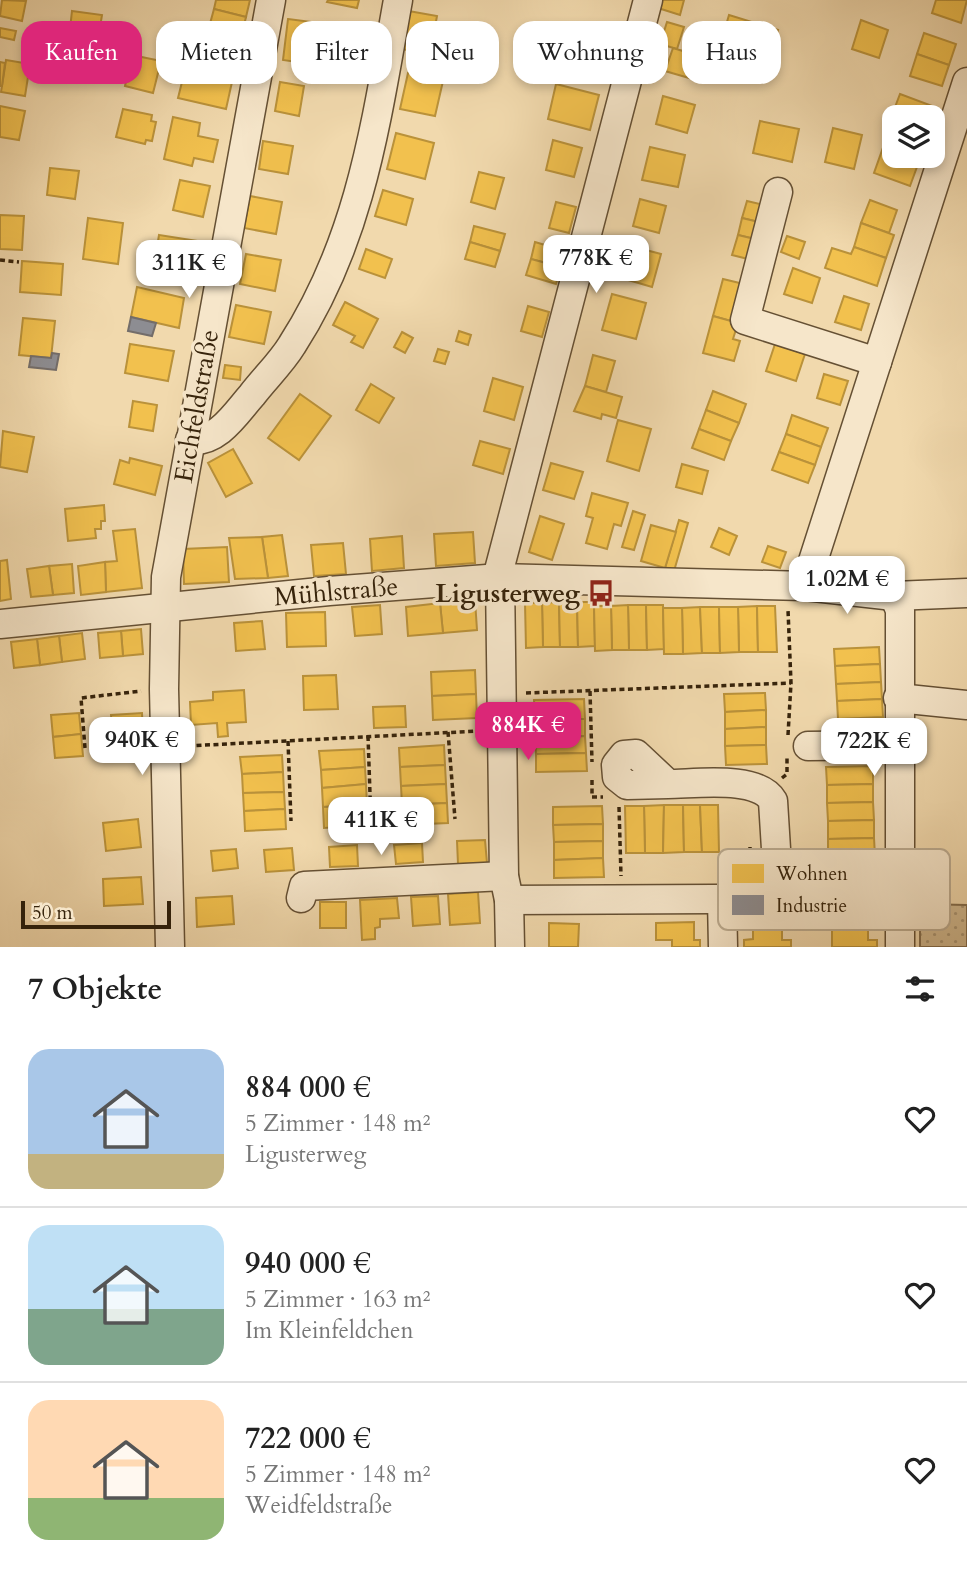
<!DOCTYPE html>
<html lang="de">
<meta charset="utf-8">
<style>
:root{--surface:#fff;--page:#f2f2f2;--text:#222;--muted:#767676;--line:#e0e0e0;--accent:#db2777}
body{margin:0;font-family:Cardo,serif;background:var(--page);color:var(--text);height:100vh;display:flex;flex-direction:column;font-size:26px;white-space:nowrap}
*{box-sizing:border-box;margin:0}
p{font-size:23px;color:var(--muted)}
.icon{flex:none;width:38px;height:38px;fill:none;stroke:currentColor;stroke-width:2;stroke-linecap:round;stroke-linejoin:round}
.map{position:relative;height:947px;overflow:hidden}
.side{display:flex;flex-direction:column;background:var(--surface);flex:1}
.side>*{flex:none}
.guide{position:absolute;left:21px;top:21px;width:926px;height:63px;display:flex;gap:14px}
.fabs{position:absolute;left:882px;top:105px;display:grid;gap:14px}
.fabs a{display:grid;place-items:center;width:63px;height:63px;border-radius:14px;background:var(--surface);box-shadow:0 4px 10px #0003;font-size:35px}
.scale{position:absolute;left:21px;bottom:18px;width:150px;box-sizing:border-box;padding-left:7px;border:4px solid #36230b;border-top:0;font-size:19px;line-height:24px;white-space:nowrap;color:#36230b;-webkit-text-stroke:5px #f6e6ca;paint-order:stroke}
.price{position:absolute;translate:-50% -60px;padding:0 16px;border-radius:14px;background:#fff;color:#222;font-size:23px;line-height:46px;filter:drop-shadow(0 2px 4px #0008)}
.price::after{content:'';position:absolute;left:50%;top:42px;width:21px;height:16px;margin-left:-10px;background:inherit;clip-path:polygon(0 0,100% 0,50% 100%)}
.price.active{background:var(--accent);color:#fff}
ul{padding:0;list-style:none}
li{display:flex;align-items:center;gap:21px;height:175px;padding:0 28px}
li+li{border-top:2px solid var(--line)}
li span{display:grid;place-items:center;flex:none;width:196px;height:140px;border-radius:21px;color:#555}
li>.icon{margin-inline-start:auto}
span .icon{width:84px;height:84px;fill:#fffc;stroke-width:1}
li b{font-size:30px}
h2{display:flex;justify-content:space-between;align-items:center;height:84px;padding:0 28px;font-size:30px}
.chip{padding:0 24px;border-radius:21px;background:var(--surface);box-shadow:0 4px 10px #0003;font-size:24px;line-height:63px}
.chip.active{background:var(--accent);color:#fff}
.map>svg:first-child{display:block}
.grass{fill:url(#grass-dots);stroke:#846e4e;stroke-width:2}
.homes{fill:#f2c14e;stroke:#ba923a;stroke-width:2}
.industry{fill:#8d8d92;stroke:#736d6a;stroke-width:2}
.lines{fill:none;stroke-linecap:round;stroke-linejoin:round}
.minor-casing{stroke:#655034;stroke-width:31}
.path{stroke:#36230b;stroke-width:3.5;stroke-dasharray:5 3.5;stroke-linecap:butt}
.minor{stroke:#f6e6ca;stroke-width:28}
.labels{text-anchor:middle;stroke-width:7;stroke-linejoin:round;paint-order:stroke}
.street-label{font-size:26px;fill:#36230b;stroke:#f6e6ca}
.poi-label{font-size:26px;font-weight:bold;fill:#36230b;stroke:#f6e6ca;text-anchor:end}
.key{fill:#f6e6ca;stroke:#bcac91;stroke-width:2}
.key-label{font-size:19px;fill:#36230b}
</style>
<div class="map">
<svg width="967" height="947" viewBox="0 0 967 947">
<defs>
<pattern id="grass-dots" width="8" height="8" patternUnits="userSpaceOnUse" patternTransform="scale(1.75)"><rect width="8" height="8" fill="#d1ba91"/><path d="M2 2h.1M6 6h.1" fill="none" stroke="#aa9775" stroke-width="1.8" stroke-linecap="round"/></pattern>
</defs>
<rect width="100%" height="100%" fill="#f1d9ad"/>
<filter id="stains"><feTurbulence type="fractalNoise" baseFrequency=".00286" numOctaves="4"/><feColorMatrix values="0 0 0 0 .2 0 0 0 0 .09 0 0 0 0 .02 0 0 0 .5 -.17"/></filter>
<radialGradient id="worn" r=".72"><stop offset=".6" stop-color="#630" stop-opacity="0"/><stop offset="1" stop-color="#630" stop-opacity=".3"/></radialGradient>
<polygon class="grass" points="920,904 967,905 967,947 920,947"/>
<g class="homes">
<polygon points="2,0 26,1 22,21 0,16"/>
<polygon points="216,0 250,0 246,17 214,9"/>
<polygon points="328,0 359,0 357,8 327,2"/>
<polygon points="660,0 684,0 680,15 658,8"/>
<polygon points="936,0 967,0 961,23 932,13"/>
<polygon points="214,9 246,17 238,50 205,42"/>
<polygon points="403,10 437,16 430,54 396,48"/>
<polygon points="72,11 102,15 99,33 70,29"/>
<polygon points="729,15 778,30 770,55 722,39"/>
<polygon points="288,19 343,26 337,68 283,60"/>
<polygon points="861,20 888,30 879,58 852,49"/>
<polygon points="667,22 684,27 677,49 660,44"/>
<polygon points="0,28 16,31 14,40 0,37"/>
<polygon points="589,28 613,34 605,61 581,55"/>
<polygon points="70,29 99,33 97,50 68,46"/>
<polygon points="924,33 956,44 949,65 917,54"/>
<polygon points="673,48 696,55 689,78 665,71"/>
<polygon points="917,54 949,65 942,86 910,76"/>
<polygon points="132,55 161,61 153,93 125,86"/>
<polygon points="6,60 30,64 25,96 1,92"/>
<polygon points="0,62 5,63 2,86 0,86"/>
<polygon points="185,70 232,82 226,109 178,98"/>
<polygon points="408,73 443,81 435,116 400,109"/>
<polygon points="280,82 304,86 299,116 275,111"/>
<polygon points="556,84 599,95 590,130 548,119"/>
<polygon points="900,94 935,107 931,117 894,117 894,124 889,123"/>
<polygon points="663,96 695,105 687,133 656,124"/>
<polygon points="0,106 25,111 19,140 0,137"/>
<polygon points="123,109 152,115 151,121 156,122 152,141 146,140 145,144 116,137"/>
<polygon points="173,117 200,123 198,136 218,140 213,162 194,158 192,166 164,159"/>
<polygon points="760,121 799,129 792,162 753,153"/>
<polygon points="833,128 862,135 854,169 825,162"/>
<polygon points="396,133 434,143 425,179 387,169"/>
<polygon points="553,140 582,148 574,177 546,170"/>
<polygon points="263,141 293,146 288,174 259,169"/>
<polygon points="885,142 894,145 894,156 921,156 910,186 874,173"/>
<polygon points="650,147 685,155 678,187 642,180"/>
<polygon points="50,168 79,171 75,199 47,195"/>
<polygon points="479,172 504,178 495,209 471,202"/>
<polygon points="180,180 210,186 203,217 173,210"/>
<polygon points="383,190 413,199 406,225 375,216"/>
<polygon points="250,196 282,202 276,234 244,228"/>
<polygon points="640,199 666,206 659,233 633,226"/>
<polygon points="870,200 897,210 889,233 861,223"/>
<polygon points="747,201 768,206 763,223 742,218"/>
<polygon points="556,202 576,207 569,233 549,228"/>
<polygon points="0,215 24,216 22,250 0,249"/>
<polygon points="88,218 123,223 118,264 83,259"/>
<polygon points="742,218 763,223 759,240 738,235"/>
<polygon points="861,223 894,235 886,258 854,247"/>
<polygon points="474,226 505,234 500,251 470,242"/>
<polygon points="159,235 198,241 194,272 154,266"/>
<polygon points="738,235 759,240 752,260 732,255"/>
<polygon points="787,236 805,242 799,259 781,252"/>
<polygon points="470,242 500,251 495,267 465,259"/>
<polygon points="535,242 565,251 561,267 531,259"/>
<polygon points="627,245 661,254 652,287 618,277"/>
<polygon points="854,247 886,258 877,286 825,268 832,248 851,254"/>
<polygon points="366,249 392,259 385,278 359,269"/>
<polygon points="246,254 281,260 275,291 240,284"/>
<polygon points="531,259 561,267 556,284 526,275"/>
<polygon points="22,261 63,264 61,295 20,292"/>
<polygon points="793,268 820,278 812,303 784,294"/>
<polygon points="723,279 748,285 738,323 713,316"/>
<polygon points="137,287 184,298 179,328 131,317"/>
<polygon points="612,294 646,303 636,339 602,330"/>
<polygon points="844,296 869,304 861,330 835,322"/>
<polygon points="345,302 378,319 363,348 351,342 355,336 333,325"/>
<polygon points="236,305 271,312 264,344 229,337"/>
<polygon points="528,306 549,312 542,337 521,331"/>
<polygon points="713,316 738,323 733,339 740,341 734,361 703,353"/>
<polygon points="23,318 55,321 51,358 19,355"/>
<polygon points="459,331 471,335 468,345 456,341"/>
<polygon points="402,332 413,338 405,353 394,347"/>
<polygon points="130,344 174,351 168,381 125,373"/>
<polygon points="775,344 805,354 796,381 766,371"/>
<polygon points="438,349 449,352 445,364 434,361"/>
<polygon points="593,355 615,361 606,392 585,386"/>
<polygon points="225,365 241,367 240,380 223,378"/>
<polygon points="824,374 848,381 840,405 817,398"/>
<polygon points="493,378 523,387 514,420 484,411"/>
<polygon points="371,384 394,398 379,423 356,410"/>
<polygon points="585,386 622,397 616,418 602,414 601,419 574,411"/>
<polygon points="713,391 746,404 739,423 706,410"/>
<polygon points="300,394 331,416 299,460 268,438"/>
<polygon points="133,401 157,405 153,431 129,427"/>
<polygon points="706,410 739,423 731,441 699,429"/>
<polygon points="792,415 828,428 821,447 786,434"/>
<polygon points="618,420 651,429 639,471 607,461"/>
<polygon points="699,429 731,441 724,460 692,448"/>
<polygon points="3,431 34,437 27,472 0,467"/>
<polygon points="786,434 821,447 815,465 779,452"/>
<polygon points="480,441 510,449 503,474 473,465"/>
<polygon points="233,449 252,483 226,497 208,463"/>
<polygon points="779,452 815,465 808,483 772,470"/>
<polygon points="130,458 162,466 155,495 114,484 120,460 129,463"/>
<polygon points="551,463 583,472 574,499 543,490"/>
<polygon points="682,464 708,471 702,494 676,487"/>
<polygon points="592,493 628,503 621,526 614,524 607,549 586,543 593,518 586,516"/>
<polygon points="104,505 105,521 101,521 101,529 95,529 96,538 68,541 65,509"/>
<polygon points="633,511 645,515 634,550 622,547"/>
<polygon points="540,516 564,524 552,560 529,552"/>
<polygon points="679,520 688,523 674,571 665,568"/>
<polygon points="651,525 676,532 665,568 641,561"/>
<polygon points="719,528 737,536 729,555 711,547"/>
<polygon points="135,529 142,588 106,592 105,562 117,561 113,531"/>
<polygon points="473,532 475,563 436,566 434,534"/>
<polygon points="282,535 288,576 268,578 262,537"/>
<polygon points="402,536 404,568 372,571 370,539"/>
<polygon points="262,537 268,578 235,579 229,538"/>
<polygon points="343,543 346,574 314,576 311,545"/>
<polygon points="768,546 786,552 780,568 762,562"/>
<polygon points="227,547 229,582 184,584 183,549"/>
<polygon points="7,560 11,599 0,601 0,561"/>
<polygon points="105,562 106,592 81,595 78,566"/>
<polygon points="72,564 74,593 53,595 49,566"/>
<polygon points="49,566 53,595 31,597 27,569"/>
<polygon points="475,600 477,630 443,633 440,603"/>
<polygon points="559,602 560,647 543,647 542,603"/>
<polygon points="559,602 577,602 578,647 560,647"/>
<polygon points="577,602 594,602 595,646 578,647"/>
<polygon points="440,603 443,633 408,636 406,607"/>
<polygon points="525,603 542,603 543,647 526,648"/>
<polygon points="380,605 382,634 355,636 352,607"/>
<polygon points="628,605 646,605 647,650 629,650"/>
<polygon points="628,605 629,650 612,650 611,606"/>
<polygon points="646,605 663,605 664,649 647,650"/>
<polygon points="594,606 611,606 612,650 595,651"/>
<polygon points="757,606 758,652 739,652 738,607"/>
<polygon points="757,606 775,606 777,652 758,652"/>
<polygon points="700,607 702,653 683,654 682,608"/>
<polygon points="700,607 719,607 720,653 702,653"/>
<polygon points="719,607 738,607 739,652 720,653"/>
<polygon points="663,608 682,608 683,654 664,654"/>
<polygon points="325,612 326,646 287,647 286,613"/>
<polygon points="262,621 265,649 236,651 234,623"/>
<polygon points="141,629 143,654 123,656 121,631"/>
<polygon points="121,631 123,656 100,658 98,633"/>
<polygon points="82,633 85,659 62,662 59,636"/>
<polygon points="59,636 62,662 40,665 37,639"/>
<polygon points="37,639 40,665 14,668 11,642"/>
<polygon points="879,647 880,664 835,666 834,649"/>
<polygon points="880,664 881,682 836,684 835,666"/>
<polygon points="475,670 476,694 432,696 431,672"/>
<polygon points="336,675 338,709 304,710 303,676"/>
<polygon points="881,682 882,699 837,701 836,684"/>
<polygon points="244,690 246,722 227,723 228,736 218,737 217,723 191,725 190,702 213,700 213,692"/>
<polygon points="765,693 766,710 725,712 724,694"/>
<polygon points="476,694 477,718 433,720 432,696"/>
<polygon points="584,699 585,719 535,719 534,700"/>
<polygon points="882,699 883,717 838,719 837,701"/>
<polygon points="405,706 406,727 374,728 373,707"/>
<polygon points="766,710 766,727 725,729 725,712"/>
<polygon points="79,713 81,734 53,737 51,715"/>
<polygon points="142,713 143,735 113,737 111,715"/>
<polygon points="535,719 585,719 585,736 535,738"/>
<polygon points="766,727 766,745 725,746 725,729"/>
<polygon points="81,734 83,756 55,758 53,737"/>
<polygon points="143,735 145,756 115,758 113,737"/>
<polygon points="585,736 586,753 536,754 535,738"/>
<polygon points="444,745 445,765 400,767 399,748"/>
<polygon points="766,745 767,764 726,765 725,746"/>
<polygon points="364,749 365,767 321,770 319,751"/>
<polygon points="586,753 587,771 536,772 536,754"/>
<polygon points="282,755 283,772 242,774 240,757"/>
<polygon points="445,765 446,784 401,786 400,767"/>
<polygon points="873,766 873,784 827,785 826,767"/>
<polygon points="365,767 366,784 322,788 321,770"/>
<polygon points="283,772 284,792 243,793 242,774"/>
<polygon points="366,784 367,805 323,807 322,788"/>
<polygon points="446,784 447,803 402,805 401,786"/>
<polygon points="873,784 873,802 827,803 827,785"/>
<polygon points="284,792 285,809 244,811 243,793"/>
<polygon points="873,802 874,820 828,821 827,803"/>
<polygon points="447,803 448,823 403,825 402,805"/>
<polygon points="367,805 368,825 324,828 323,807"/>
<polygon points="664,805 663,853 645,853 644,806"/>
<polygon points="664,805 683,805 684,852 663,853"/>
<polygon points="683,805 700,805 702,852 684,852"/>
<polygon points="700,805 718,805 719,852 702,852"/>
<polygon points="602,806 603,824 553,825 553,807"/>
<polygon points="625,806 644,806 645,853 626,853"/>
<polygon points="285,809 286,829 245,831 244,811"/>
<polygon points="138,819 141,847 106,851 103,823"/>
<polygon points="874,820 874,838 828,839 828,821"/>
<polygon points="603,824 603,841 554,842 553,825"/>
<polygon points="874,838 875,856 828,857 828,839"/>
<polygon points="485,840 487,863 458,864 457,841"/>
<polygon points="603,841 603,858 554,860 554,842"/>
<polygon points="422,843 423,862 396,864 394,845"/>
<polygon points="357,845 358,866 330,867 329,847"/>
<polygon points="292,848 294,870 266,872 264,850"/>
<polygon points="236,849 238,868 213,871 211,851"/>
<polygon points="603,858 604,877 554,878 554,860"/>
<polygon points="141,877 143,904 104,906 103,879"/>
<polygon points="478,892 480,923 450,925 448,894"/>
<polygon points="232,896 234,924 197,927 196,898"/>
<polygon points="438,896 440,924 413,926 411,897"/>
<polygon points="397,898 399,918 380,919 380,927 375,928 375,939 362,940 360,900"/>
<rect x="320" y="902" width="26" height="26"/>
<polygon points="753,921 782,921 782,940 791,940 791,947 744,947 744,940 753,939"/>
<polygon points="694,922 694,940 700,940 700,947 672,947 672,940 656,940 656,923"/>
<polygon points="832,922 868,922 868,940 877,940 877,947 832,947"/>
<polygon points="549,923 579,924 578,947 549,947"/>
</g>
<g class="industry">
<polygon points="131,317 156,323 152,336 128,331"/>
<polygon points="52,353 59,354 56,370 29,367 31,356 51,358"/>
</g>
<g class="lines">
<defs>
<g id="minor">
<polyline points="778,192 745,320 877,362"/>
<path d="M 190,440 C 218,443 236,413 252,395 C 265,378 281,363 292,345 C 361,238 376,122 398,0"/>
<polyline points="497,578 648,0"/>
<polyline points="500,578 504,876 509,900 510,947"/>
<polyline points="805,586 967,82"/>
<polyline points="894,596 900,610 900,947"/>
<polyline points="0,624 329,591 500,578 805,586 894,596 967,593"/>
<polyline points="898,698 967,705"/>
<polyline points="808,746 898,745"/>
<path d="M 668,784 L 627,785 L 617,777 L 616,765 L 624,755 L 636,754 L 668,784 C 696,784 758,775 773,801 L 779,897"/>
<polyline points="301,898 304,886 504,876"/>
<polyline points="722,899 723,947"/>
<polyline points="509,900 899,898"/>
<polyline points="170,947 164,689 166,577 271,0"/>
</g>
</defs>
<use href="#minor" class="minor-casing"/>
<g class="path">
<polyline points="0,260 19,262"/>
<polyline points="590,691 592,762"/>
<polyline points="526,693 791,683"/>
<polyline points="448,732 455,819"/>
<polyline points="788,735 791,683 788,610"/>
<polyline points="368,736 371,823"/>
<polyline points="288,741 291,821"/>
<polyline points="188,746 478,731"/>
<polyline points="85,748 81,698 141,691"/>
<polyline points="782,778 787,774 787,756"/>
<polyline points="592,780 592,797 603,797"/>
<polyline points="619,807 621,876"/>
<polyline points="750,874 750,847"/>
</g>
<use href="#minor" class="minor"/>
</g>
<defs>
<symbol id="bus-bare" viewBox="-9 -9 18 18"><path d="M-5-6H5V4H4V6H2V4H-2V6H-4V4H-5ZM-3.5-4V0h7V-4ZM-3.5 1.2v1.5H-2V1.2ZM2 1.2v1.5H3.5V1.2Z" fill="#8f2418" stroke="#f6e6ca" stroke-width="2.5" paint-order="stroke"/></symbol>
</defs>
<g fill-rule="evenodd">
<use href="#bus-bare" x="582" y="574" width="38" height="38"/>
</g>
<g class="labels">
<g class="street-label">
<text transform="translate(196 406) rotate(-80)" y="9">Eichfeldstraße</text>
<text transform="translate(336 591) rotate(-5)" y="9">Mühlstraße</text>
</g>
<g class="poi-label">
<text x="580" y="602">Ligusterweg</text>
</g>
</g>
<rect x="718" y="849" width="232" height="81" rx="10" class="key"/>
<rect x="732" y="864" width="32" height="19" fill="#f2c14e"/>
<rect x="732" y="895" width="32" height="20" fill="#8d8d92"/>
<g class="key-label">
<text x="776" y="880">Wohnen</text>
<text x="776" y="912">Industrie</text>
</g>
<rect width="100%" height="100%" filter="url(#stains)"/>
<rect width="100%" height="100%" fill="url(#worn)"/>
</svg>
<div class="fabs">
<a><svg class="icon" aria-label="layers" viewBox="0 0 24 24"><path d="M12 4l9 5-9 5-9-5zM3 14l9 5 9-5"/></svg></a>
</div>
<div class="scale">50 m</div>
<b class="price" style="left:596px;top:295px">778K €</b>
<b class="price" style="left:189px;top:300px">311K €</b>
<b class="price" style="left:847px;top:616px">1.02M €</b>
<b class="price active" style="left:528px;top:762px">884K €</b>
<b class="price" style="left:142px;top:777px">940K €</b>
<b class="price" style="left:874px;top:778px">722K €</b>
<b class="price" style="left:381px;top:857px">411K €</b>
<div class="guide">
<a class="chip active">Kaufen</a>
<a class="chip">Mieten</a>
<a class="chip">Filter</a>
<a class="chip">Neu</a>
<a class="chip">Wohnung</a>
<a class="chip">Haus</a>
</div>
</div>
<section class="side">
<h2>7 Objekte<svg class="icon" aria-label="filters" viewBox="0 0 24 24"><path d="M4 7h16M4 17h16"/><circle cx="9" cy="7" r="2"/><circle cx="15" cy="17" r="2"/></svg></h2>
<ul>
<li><span style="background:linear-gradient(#a9c7e8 75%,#c2b280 0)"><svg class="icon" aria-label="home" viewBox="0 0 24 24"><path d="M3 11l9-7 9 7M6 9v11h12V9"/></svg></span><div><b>884 000 €</b><p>5 Zimmer · 148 m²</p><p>Ligusterweg</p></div><svg class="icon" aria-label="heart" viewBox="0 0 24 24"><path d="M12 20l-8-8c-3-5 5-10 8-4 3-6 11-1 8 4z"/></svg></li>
<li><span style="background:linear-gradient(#bfe0f5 60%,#7fa58c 0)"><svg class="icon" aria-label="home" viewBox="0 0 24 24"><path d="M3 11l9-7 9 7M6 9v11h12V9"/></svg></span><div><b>940 000 €</b><p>5 Zimmer · 163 m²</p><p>Im Kleinfeldchen</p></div><svg class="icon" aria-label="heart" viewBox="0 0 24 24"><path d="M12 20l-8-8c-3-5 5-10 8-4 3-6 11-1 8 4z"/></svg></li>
<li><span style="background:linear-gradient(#ffd9b3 70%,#8fb573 0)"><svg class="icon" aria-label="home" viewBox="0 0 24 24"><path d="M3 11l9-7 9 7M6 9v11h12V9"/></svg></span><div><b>722 000 €</b><p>5 Zimmer · 148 m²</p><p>Weidfeldstraße</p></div><svg class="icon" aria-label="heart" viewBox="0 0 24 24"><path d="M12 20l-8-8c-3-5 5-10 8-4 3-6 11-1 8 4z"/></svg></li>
</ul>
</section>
